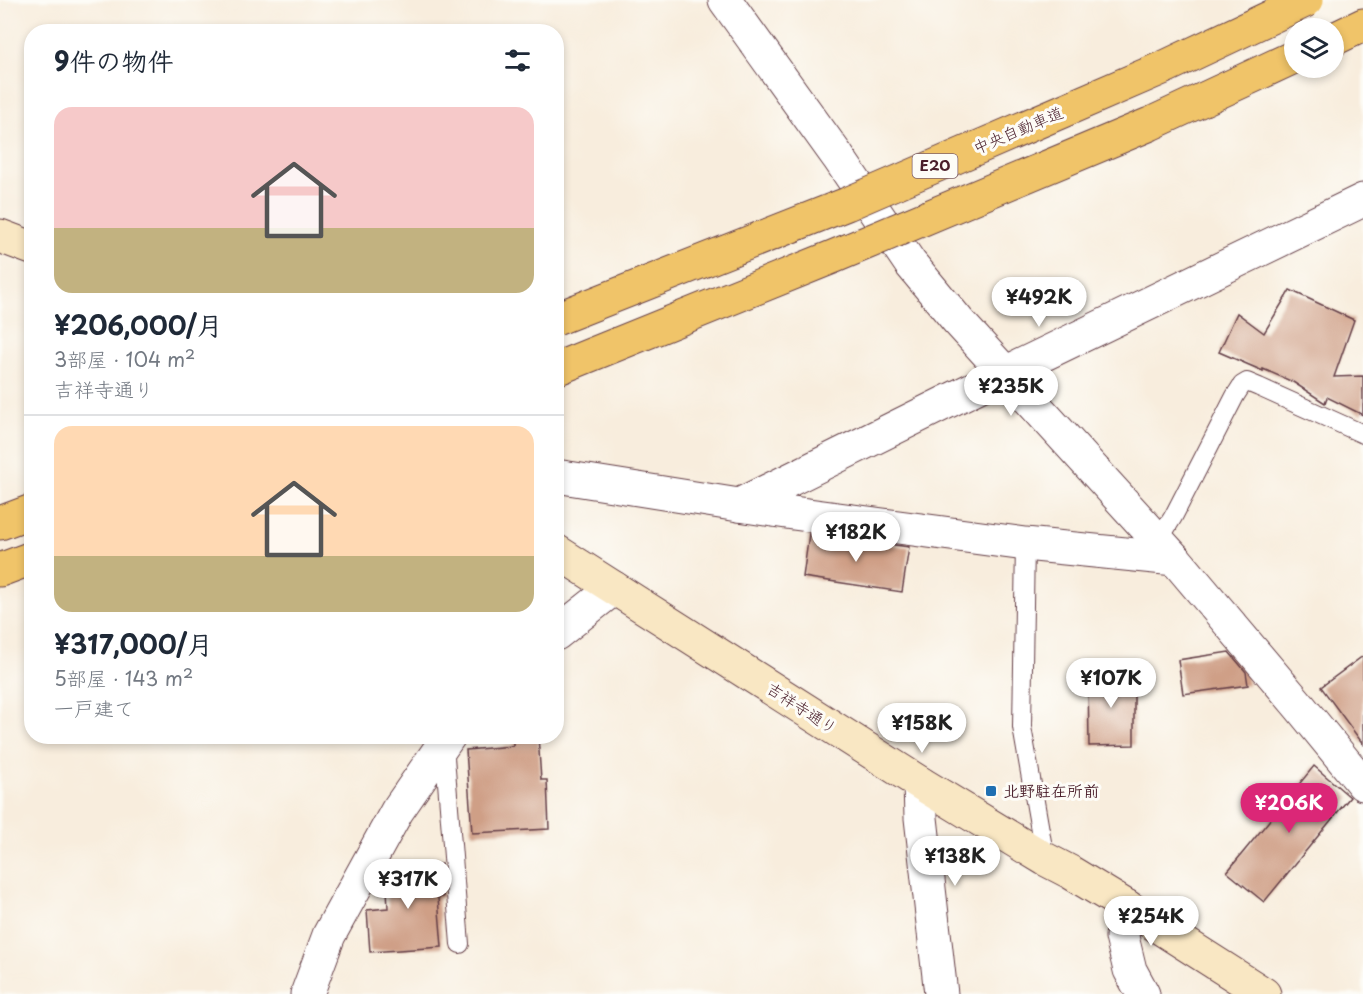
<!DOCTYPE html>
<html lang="ja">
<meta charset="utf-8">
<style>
:root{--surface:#fff;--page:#f6f6f7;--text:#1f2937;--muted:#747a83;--line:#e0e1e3;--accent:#db2777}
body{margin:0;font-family:"Playpen Sans","Klee One",sans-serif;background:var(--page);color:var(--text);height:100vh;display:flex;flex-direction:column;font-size:22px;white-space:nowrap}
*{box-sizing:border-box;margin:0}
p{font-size:20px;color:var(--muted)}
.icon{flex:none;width:33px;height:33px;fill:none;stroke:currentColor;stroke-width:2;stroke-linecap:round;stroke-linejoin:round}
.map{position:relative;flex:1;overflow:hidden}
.drawer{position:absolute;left:24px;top:24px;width:540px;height:720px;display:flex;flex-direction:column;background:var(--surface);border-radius:24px;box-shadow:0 3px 9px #0003}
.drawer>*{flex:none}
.controls{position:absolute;left:1284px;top:18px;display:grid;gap:12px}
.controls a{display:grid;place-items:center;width:60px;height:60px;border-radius:50%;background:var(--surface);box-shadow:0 3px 9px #0003;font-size:30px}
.price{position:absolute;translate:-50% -51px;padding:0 14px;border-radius:21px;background:#fff;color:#222;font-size:20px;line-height:39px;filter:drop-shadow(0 2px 3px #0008)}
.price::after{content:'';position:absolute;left:50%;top:36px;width:18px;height:14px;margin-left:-9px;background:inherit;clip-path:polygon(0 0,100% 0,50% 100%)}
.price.selected{background:var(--accent);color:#fff}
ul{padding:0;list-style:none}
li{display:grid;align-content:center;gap:12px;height:318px;padding:0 30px}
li+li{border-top:2px solid var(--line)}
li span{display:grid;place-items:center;height:186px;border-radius:18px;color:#555}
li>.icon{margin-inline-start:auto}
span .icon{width:108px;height:108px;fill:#fffc;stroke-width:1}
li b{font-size:26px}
h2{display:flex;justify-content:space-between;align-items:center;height:72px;padding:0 30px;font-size:26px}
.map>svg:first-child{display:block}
.building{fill:#cf9f86}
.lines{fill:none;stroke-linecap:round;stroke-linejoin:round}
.service-casing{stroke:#643e46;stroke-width:20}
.minor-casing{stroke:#643e46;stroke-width:35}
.secondary-casing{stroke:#643e46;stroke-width:35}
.motorway-casing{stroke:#643e46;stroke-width:35}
.service{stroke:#fff;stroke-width:18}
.minor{stroke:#fff;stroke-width:33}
.secondary{stroke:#f9e7c3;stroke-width:33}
.motorway{stroke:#f0c469;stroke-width:33}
.motorway-bridge-casing{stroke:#643e46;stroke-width:35;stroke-linecap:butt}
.motorway-bridge{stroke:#f0c469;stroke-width:33}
.poi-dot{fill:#1f6fb2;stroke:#fdfcf7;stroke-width:2}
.labels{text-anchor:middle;stroke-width:6;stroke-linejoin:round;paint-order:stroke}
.shield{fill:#fdfcf7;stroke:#806168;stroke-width:1.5}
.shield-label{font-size:15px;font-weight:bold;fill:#4a1f2b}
.street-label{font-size:16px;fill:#4a1f2b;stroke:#fdfcf7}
.poi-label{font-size:16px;font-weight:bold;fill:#4a1f2b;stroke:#fdfcf7;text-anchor:start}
</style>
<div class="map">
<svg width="1363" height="994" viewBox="0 0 1363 994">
<rect width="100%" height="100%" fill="#fdfcf7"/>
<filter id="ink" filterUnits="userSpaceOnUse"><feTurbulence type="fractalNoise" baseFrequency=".0167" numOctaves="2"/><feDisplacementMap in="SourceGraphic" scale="12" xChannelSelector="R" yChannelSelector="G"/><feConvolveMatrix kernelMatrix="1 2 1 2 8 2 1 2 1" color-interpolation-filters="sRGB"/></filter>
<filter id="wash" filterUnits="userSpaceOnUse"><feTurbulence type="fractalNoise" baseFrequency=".008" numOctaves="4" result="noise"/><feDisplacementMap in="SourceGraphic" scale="24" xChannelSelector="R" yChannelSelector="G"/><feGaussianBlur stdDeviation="1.35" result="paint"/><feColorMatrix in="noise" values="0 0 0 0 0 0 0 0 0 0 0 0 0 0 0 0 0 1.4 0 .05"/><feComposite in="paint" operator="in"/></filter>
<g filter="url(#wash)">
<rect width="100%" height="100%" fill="#f8eddd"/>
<g id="blocks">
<g class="building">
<polygon points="1290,290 1354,320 1334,377 1363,376 1363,415 1327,397 1325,403 1293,382 1263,369 1263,371 1219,352 1237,313 1264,333"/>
<polygon points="809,534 909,547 902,592 803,577"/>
<polygon points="1229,652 1246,672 1248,685 1183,694 1178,660"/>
<polygon points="1363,656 1363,744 1321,687"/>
<polygon points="1088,673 1134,673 1134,745 1089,746"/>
<polygon points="513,736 538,736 541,780 547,780 549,829 472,833 466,750 513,746"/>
<polygon points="1314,766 1350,797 1264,902 1227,872"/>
<polygon points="441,864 443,897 438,898 442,947 370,952 367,910 388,908 386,870 388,867"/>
</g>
</g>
</g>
<g filter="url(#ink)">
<use href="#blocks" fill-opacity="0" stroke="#643e46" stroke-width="1.5"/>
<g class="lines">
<defs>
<g id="service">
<polyline points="1158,541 1173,517 1235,396 1242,385 1247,382 1259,387 1363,434"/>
<polyline points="1025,544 1022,727 1045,859"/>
<polyline points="444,745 460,944"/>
</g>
<g id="minor">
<polyline points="725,0 838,157 910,263 958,321 1175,559 1300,707 1363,784"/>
<polyline points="556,476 739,505 793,513 1025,544 1175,559"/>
<polyline points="739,505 1005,373 1363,200"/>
<polyline points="556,634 614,588"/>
<polyline points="920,783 921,818 941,994"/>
<polyline points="1126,906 1122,937 1130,970 1143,994"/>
<polyline points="307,994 329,935 397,811 449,736"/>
</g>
<g id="secondary">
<polyline points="0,236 32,248"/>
<polyline points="556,551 920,783 1045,859 1070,872 1126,906 1264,994"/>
</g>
<g id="motorway">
<polyline points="1334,39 1363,25"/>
<polyline points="0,523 32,511"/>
<polyline points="0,570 32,558"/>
</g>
</defs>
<use href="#service" class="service-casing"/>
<use href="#minor" class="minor-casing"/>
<use href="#secondary" class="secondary-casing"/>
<use href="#motorway" class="motorway-casing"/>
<use href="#service" class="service"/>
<use href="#minor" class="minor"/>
<use href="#secondary" class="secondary"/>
<use href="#motorway" class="motorway"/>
<defs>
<g id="motorway-bridge">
<polyline points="556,319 847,204 1167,66 1307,0"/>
<polyline points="556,369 835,256 1150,124 1294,57"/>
</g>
</defs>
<use href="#motorway-bridge" class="motorway-bridge-casing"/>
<use href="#motorway-bridge" class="motorway-bridge"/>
</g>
</g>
<rect class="poi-dot" x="985" y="785" width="12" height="12" rx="3"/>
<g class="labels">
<rect class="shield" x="912.5" y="154" width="45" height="24" rx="4.5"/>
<g class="shield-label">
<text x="935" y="171">E20</text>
</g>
<g class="street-label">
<text transform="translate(1018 130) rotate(-23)" y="6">中央自動車道</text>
<text transform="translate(802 708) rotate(33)" y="6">吉祥寺通り</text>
</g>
<g class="poi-label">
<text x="1003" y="797">北野駐在所前</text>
</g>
</g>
</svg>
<div class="controls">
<a><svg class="icon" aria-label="layers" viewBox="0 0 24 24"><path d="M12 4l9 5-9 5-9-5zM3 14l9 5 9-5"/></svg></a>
</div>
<b class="price" style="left:1039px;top:328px">¥492K</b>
<b class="price" style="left:1011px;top:417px">¥235K</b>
<b class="price" style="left:856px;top:563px">¥182K</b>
<b class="price" style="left:1111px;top:709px">¥107K</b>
<b class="price" style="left:922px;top:754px">¥158K</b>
<b class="price selected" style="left:1289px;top:834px">¥206K</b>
<b class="price" style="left:955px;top:887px">¥138K</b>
<b class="price" style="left:408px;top:910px">¥317K</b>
<b class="price" style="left:1151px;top:947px">¥254K</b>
<section class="drawer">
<h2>9件の物件<svg class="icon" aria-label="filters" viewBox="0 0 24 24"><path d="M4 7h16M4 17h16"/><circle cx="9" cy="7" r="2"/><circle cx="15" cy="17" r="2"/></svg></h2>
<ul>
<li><span style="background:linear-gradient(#f6c9c9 65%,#c2b280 0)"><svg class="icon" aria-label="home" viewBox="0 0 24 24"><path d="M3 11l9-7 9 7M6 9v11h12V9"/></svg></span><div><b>¥206,000/月</b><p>3部屋 · 104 m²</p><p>吉祥寺通り</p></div></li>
<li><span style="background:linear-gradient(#ffd9b3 70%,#c2b280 0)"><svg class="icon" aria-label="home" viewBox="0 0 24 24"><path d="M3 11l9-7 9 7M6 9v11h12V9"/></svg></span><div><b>¥317,000/月</b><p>5部屋 · 143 m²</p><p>一戸建て</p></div></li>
</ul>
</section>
</div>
